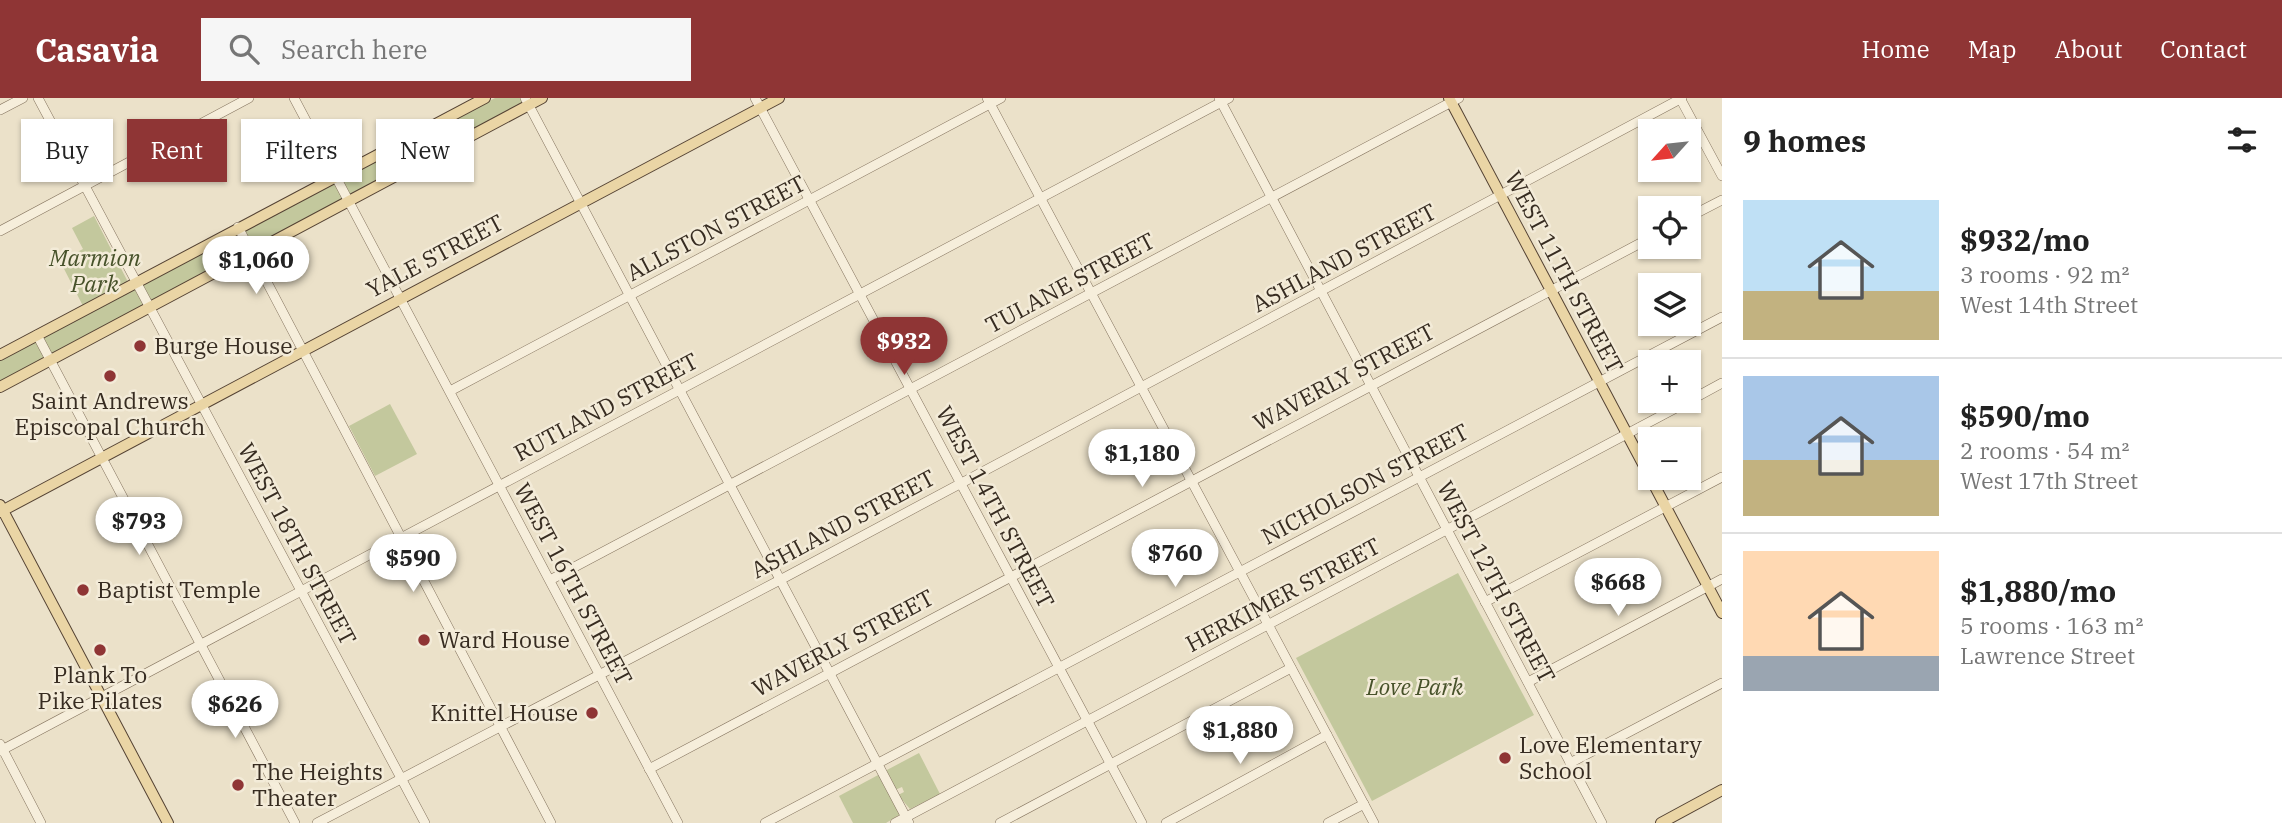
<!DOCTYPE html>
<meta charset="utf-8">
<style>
:root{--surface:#fff;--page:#f6f6f6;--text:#222;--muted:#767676;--line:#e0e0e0;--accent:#8f3535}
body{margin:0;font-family:"IBM Plex Serif",serif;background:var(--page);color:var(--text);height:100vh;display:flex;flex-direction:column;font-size:26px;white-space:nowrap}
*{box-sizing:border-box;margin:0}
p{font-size:23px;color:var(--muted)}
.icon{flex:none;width:38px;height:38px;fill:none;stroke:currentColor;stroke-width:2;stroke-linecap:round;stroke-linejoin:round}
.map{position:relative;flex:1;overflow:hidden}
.details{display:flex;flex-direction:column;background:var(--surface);width:560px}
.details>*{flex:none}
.top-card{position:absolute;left:21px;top:21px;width:665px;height:63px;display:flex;gap:14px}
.needle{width:46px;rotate:243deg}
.tools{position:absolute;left:1638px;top:21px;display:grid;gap:14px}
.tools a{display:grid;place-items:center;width:63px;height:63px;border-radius:0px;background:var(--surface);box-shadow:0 2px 5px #0004;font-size:35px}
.price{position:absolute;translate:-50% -60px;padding:0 16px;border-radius:24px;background:#fff;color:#222;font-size:23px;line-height:46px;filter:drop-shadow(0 2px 4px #0008)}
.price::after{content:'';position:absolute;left:50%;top:42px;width:21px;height:16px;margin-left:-10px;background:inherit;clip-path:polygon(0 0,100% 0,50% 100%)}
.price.on{background:var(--accent);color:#fff}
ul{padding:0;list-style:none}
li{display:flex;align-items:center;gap:21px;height:175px;padding:0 21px}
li+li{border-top:2px solid var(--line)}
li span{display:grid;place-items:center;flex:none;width:196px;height:140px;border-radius:0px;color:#555}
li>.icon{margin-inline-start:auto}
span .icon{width:84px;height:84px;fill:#fffc;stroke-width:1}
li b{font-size:30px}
h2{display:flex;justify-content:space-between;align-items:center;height:84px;padding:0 21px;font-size:30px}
.tag{padding:0 24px;border-radius:0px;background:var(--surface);box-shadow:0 2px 5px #0004;font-size:24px;line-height:63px}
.tag.on{background:var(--accent);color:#fff}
header{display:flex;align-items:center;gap:42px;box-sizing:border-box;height:98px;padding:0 35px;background:var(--accent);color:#fff}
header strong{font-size:33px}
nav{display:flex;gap:38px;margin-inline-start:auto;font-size:24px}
.search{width:490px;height:63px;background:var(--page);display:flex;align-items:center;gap:18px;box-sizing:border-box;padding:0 24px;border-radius:0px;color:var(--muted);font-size:26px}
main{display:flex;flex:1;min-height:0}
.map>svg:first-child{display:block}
.green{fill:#c3c89d}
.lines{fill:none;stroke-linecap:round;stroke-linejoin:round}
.minor-casing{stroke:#85745f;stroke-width:10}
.major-casing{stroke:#544233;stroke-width:12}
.minor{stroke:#f6eedb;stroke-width:9}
.major{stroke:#ead5a5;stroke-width:10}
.poi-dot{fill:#8f3535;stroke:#f3ebd8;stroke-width:2.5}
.labels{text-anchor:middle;stroke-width:5;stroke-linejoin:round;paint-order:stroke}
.street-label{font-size:23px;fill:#372c21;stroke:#f3ebd8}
.park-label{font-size:23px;font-style:italic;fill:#47522a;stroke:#f3ebd8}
.poi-label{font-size:23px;fill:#372c21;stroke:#f3ebd8;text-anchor:start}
</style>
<header>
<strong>Casavia</strong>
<div class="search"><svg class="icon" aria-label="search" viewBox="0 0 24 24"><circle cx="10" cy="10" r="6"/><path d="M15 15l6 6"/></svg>Search here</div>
<nav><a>Home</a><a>Map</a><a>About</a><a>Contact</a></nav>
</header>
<main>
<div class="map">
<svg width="1722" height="725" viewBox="0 0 1722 725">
<rect width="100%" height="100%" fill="#ebe1c9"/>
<g class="green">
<polygon points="495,0 533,0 0,283 0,262"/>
<polygon points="94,118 128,184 83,208 60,163 83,151 72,130"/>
<polygon points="390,306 417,356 375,378 349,328"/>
<polygon points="1458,475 1534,617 1372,703 1296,560"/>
<polygon points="919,655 940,696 910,711 898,697 904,694 902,689 895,692 885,673"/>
<polygon points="880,676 899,713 899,717 886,725 853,725 839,698"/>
</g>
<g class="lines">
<defs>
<g id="minor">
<polyline points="38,0 425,725"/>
<polyline points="294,0 678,725"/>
<polyline points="525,0 909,725"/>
<polyline points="755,0 1142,725"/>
<polyline points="987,0 1374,725"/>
<polyline points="1219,0 1602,725"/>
<polyline points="1680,0 1722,78"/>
<polyline points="0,12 23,0"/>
<polyline points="1689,119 1722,102"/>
<polyline points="238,129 551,725"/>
<polyline points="0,133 249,0"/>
<polyline points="37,237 295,725"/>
<polyline points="450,293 1001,0"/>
<polyline points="1689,303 1722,285"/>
<polyline points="550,482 1459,0"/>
<polyline points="1485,504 1722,379"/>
<polyline points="1528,584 1722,481"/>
<polyline points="0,646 41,725"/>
<polyline points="0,653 1229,0"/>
<polyline points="1570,665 1722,585"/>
<polyline points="649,671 1650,140"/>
<polyline points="317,725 780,482 1682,0"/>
<polyline points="765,725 1722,219"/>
<polyline points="895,725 1689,303"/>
<polyline points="1000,725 1291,570"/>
<polyline points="1166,725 1327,637"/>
<polyline points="1328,725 1364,706"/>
</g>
<g id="major">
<polyline points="1449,0 1722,515"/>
<polyline points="0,257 485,0"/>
<polyline points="0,289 542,0"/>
<polyline points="0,407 168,725"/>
<polyline points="0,414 779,0"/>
<polyline points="1661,725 1722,692"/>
</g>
</defs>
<use href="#minor" class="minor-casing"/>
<use href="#major" class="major-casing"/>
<use href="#minor" class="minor"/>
<use href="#major" class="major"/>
</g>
<g class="poi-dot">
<circle cx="140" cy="248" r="7"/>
<circle cx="110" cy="278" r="7"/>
<circle cx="83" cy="492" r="7"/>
<circle cx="424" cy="542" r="7"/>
<circle cx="100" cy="552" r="7"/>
<circle cx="592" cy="615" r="7"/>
<circle cx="1505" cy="660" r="7"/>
<circle cx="238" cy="687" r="7"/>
</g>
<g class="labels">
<g class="street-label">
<text transform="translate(716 130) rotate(-28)" y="8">ALLSTON STREET</text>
<text transform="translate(435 158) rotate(-28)" y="8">YALE STREET</text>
<text transform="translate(1344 160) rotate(-28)" y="8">ASHLAND STREET</text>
<text transform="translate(1564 174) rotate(62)" y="8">WEST 11TH STREET</text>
<text transform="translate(1070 185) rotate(-28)" y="8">TULANE STREET</text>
<text transform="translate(1344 279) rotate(-28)" y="8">WAVERLY STREET</text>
<text transform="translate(606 309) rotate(-28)" y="8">RUTLAND STREET</text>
<text transform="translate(1365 386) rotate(-28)" y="8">NICHOLSON STREET</text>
<text transform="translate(995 409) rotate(62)" y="8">WEST 14TH STREET</text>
<text transform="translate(843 426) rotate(-28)" y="8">ASHLAND STREET</text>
<text transform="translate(297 446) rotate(62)" y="8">WEST 18TH STREET</text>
<text transform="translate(1496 484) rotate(62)" y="8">WEST 12TH STREET</text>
<text transform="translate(573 486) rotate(62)" y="8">WEST 16TH STREET</text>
<text transform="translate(1283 497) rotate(-28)" y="8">HERKIMER STREET</text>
<text transform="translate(843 545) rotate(-28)" y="8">WAVERLY STREET</text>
</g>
<g class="park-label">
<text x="95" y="168">Marmion<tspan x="95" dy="26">Park</tspan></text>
<text x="1415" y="597">Love Park</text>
</g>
<g class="poi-label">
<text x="154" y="256">Burge House</text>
<text x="110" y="311" text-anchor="middle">Saint Andrews<tspan x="110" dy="26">Episcopal Church</tspan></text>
<text x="97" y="500">Baptist Temple</text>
<text x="438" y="550">Ward House</text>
<text x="100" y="585" text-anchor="middle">Plank To<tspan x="100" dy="26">Pike Pilates</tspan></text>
<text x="578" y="623" text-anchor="end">Knittel House</text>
<text x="1519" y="655">Love Elementary<tspan x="1519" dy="26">School</tspan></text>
<text x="252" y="682">The Heights<tspan x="252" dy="26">Theater</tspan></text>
</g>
</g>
</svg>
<div class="tools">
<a><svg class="needle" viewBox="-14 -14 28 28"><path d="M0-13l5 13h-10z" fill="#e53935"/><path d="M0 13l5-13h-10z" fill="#767676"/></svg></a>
<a><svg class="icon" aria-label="locate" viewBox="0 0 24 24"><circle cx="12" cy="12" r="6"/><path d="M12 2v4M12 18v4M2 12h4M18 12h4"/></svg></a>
<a><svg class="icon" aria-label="layers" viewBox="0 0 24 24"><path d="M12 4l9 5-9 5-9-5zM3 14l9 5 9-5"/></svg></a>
<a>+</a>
<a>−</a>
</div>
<b class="price" style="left:256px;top:198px">$1,060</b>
<b class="price on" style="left:904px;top:279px">$932</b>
<b class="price" style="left:1142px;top:391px">$1,180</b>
<b class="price" style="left:139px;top:459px">$793</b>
<b class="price" style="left:1175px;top:491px">$760</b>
<b class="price" style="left:413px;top:496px">$590</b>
<b class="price" style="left:1618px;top:520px">$668</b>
<b class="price" style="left:235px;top:642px">$626</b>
<b class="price" style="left:1240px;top:668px">$1,880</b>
<div class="top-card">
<a class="tag">Buy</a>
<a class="tag on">Rent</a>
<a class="tag">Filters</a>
<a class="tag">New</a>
</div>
</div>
<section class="details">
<h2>9 homes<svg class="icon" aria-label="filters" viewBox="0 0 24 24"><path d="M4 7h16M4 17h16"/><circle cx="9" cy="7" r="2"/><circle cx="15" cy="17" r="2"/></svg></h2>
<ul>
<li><span style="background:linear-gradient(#bfe0f5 65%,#c2b280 0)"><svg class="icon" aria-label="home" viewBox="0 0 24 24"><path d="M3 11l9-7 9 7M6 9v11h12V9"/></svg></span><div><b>$932/mo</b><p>3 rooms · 92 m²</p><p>West 14th Street</p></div></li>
<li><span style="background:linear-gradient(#a9c7e8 60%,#c2b280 0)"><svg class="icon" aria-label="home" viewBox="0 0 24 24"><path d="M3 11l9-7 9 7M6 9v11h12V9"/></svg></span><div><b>$590/mo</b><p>2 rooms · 54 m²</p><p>West 17th Street</p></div></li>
<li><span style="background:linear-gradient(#ffd9b3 75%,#9aa5b1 0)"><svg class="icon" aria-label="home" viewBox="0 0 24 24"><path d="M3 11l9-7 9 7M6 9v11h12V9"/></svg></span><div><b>$1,880/mo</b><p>5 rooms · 163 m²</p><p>Lawrence Street</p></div></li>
</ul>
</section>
</main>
